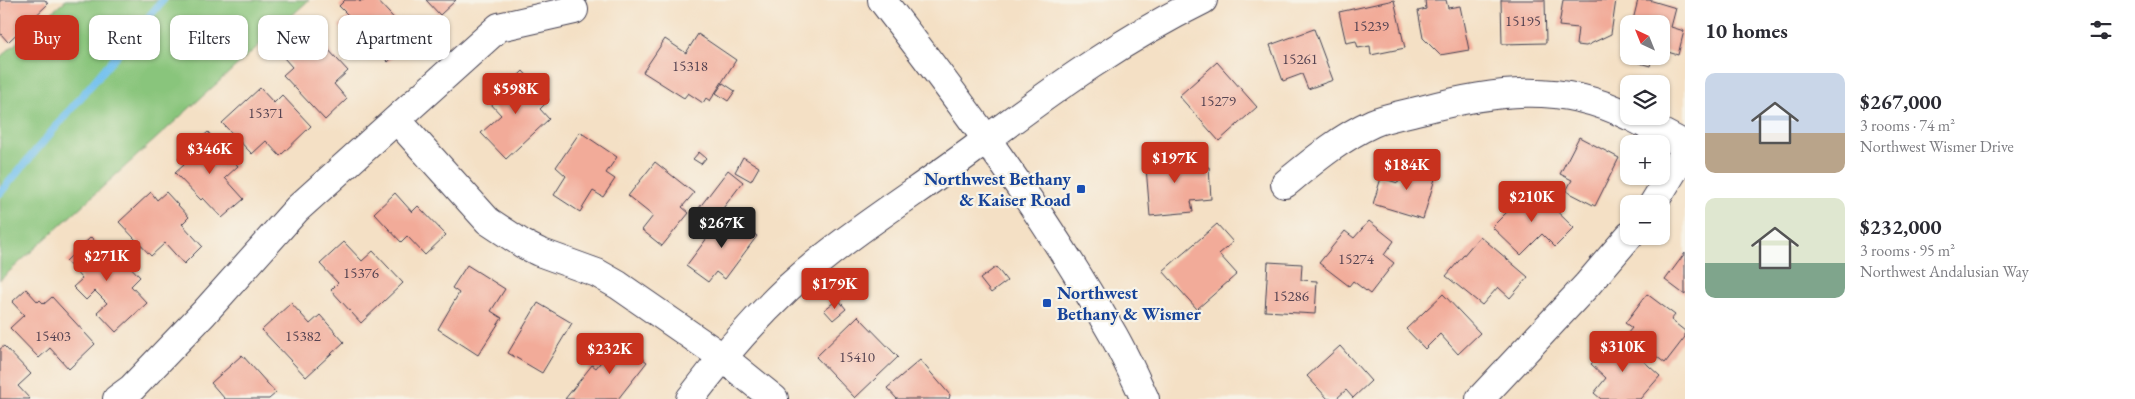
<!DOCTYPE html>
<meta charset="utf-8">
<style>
:root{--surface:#fff;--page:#f2f2f3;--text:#2b2b33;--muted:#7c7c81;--accent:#c8321e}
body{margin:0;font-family:"EB Garamond",serif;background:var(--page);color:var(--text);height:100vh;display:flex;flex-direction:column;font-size:19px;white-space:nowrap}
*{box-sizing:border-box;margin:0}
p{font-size:16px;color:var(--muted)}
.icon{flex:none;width:28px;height:28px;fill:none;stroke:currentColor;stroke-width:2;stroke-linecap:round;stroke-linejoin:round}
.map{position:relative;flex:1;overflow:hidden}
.details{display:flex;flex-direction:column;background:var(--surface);width:450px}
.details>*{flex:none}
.top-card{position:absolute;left:15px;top:15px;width:475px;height:45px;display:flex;gap:10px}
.needle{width:32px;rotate:317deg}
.controls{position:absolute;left:1620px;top:15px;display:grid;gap:10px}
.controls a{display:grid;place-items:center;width:50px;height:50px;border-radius:10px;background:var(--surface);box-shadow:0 1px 4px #0004;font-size:25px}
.price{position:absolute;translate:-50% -42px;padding:0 11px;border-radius:5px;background:var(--accent);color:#fff;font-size:16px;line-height:32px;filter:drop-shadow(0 1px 2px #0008)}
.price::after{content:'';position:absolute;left:50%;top:30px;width:15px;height:11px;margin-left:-8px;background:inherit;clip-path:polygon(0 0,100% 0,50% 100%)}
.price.on{background:#222;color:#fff}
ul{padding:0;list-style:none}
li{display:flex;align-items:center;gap:15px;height:125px;padding:0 20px}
li span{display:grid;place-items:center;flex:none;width:140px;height:100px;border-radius:10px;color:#555}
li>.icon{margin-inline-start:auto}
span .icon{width:60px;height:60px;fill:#fffc;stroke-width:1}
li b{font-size:21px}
h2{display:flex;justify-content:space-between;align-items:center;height:60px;padding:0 20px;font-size:21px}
.chip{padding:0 18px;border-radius:10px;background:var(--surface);box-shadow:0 1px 4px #0004;font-size:18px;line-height:45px}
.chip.on{background:var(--accent);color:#fff}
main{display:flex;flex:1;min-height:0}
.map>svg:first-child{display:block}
.green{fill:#89c57b;stroke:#56745b}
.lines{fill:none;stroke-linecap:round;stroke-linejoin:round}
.stream{stroke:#73c1ee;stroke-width:8}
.building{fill:#f2ab99}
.street-casing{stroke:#423e50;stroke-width:30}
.secondary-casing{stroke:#423e50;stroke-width:30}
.street{stroke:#fff;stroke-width:28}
.secondary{stroke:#fff;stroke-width:28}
.transit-dot{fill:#1a4fb4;stroke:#f7f3e8;stroke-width:2}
.labels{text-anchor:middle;stroke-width:4.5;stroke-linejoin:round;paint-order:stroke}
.number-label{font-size:15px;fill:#564452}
.transit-label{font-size:18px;font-weight:bold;fill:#164399;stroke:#f7f3e8;text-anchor:end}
</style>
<main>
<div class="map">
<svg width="1685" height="399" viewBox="0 0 1685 399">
<rect width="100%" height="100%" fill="#f7f3e8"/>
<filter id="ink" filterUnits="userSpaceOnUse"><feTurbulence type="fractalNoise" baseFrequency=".02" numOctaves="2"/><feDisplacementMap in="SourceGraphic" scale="10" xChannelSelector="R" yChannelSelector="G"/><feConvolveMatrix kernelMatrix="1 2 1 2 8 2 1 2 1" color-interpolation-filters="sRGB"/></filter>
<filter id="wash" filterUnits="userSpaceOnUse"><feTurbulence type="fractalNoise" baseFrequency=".0096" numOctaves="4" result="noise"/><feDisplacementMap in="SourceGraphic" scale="20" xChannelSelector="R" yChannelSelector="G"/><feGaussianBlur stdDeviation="1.12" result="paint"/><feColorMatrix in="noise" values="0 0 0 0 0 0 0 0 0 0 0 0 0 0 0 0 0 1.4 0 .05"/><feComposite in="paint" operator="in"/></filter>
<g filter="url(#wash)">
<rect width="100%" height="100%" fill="#f4e0c5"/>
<polygon class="green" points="66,0 309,0 0,280 0,57"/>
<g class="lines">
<polyline class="stream" points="0,193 163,0"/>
</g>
<g id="blocks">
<g class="building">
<polygon points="0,0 45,0 48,4 8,42 0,33"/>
<polygon points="345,0 358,0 360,2 362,0 377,0 413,39 388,62 376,50 368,57 339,26 349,16 339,6"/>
<polygon points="426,0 456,0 440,15"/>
<polygon points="1394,0 1405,48 1371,55 1370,46 1358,48 1356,41 1346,43 1339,12"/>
<polygon points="1425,0 1446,0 1448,8 1460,6 1469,50 1440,55 1423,38 1418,11 1426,9"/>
<polygon points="1501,0 1545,0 1546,43 1502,44"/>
<polygon points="1563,0 1616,0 1611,34 1586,46 1576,45 1578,28 1559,26"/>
<polygon points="1638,0 1649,0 1676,8 1671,27 1684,31 1678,55 1661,50 1661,24 1632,24"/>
<polygon points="1314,29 1333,80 1308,89 1302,74 1283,81 1270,45"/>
<polygon points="698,34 736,60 710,101 706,98 703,103 688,93 684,98 643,72 665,39 686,53"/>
<polygon points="315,35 348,71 334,84 347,99 325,120 283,75 292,67 284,58 303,40 306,44"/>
<polygon points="1628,36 1629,56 1653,56 1650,66 1622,58"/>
<polygon points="1217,62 1257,107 1219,141 1179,96"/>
<polygon points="523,71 549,100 540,109 549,119 506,159 481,133 501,115 490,103"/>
<polygon points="723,83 735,91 728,101 716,93"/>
<polygon points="260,88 274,103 282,95 311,126 280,156 266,141 252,154 222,123"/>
<polygon points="208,132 238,166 225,178 244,199 222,218 203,198 201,200 175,173 184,165 178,159"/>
<polygon points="580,132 617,157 606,173 615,179 603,197 593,191 580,212 554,195 566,176 556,167"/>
<polygon points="1579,137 1619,158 1595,206 1566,191 1572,180 1560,174"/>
<polygon points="1185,151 1187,169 1209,167 1211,199 1191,201 1193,212 1150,216 1145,155"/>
<polygon points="699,152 706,158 701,164 693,159"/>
<polygon points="743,157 759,167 751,181 735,172"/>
<polygon points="655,162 694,193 682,207 689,213 662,246 642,230 653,216 628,196"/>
<polygon points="1404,163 1437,172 1423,219 1373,204 1381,178 1398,183"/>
<polygon points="728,170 743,182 714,220 699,208"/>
<polygon points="1532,187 1574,228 1555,247 1542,234 1521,255 1492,227"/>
<polygon points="151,192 157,200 166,192 189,217 182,224 202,246 184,264 165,243 151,256 119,222"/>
<polygon points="395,193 412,212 418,206 446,235 425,255 407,236 401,242 374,213"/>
<polygon points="726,213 757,236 725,279 716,272 708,282 686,266"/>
<polygon points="1369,221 1394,241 1384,255 1394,263 1370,294 1353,281 1349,286 1319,263 1345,231 1354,238"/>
<polygon points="1217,224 1233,242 1219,254 1237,274 1197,309 1163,271"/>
<polygon points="1480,236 1528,277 1510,298 1498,287 1482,305 1446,276"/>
<polygon points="91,237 105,253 112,247 140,277 131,286 147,303 116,332 97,312 107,303 95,291 86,300 73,287 82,279 66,261"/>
<polygon points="344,242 362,261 373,251 403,283 361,323 331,290 338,283 320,264"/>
<polygon points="1685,253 1685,295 1665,280"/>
<polygon points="1268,262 1302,264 1301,280 1317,281 1315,314 1265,311"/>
<polygon points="467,265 505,289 491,311 502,318 478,355 438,329 459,293 452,288"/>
<polygon points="996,267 1007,281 991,293 980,279"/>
<polygon points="26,289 38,302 40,300 44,304 52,297 95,344 69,369 50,348 39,358 10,328 24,315 12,302"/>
<polygon points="1443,294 1480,333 1458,354 1440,334 1425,349 1406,329"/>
<polygon points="1647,294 1675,315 1671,320 1685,331 1685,337 1665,363 1627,334 1632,328 1625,323"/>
<polygon points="838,299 846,309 833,320 824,310"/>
<polygon points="291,303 310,324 320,315 344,342 306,377 262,330"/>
<polygon points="538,303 572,323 542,373 508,353"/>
<polygon points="858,316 898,357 855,398 816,357"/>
<polygon points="1616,336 1660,376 1640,399 1601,399 1594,393 1606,378 1591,364"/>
<polygon points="618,340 647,362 618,399 565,399 592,365 596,368"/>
<polygon points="4,346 31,374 18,386 30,399 0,399 0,349"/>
<polygon points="1340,346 1371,381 1353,398 1346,390 1336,399 1328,399 1307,376"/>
<polygon points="242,355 276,393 269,399 225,399 211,383"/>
<polygon points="920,360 950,395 949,399 897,399 887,388"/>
</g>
</g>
</g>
<g filter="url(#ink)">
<use href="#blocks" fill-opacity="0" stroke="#423e50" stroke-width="1"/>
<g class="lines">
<defs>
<g id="street">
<polyline points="1630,116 1685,145"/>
<polyline points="397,120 488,221 523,244 539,252 597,273 618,285 722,357 774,399"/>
<path d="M 1285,184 C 1313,161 1340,138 1373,123 C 1387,117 1405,114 1421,110 C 1492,91 1560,81 1629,116"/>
<polyline points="1653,204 1685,152"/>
<polyline points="117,399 132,388 204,313 297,209 499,27 574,10"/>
<path d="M 690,399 C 720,359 752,322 788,288 C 849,232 921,190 986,140"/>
<polyline points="1480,399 1587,285 1629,236"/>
</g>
<g id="secondary">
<path d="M 882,0 C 964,106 1045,215 1111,331 C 1124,353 1134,376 1145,399"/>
<path d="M 986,140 C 1055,88 1125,38 1203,0"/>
</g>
</defs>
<use href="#street" class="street-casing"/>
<use href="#secondary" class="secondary-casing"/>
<use href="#street" class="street"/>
<use href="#secondary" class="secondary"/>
</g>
</g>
<g class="transit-dot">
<rect x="1076" y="184" width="10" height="10" rx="2.5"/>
<rect x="1042" y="298" width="10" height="10" rx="2.5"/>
</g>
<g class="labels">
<g class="number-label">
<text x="1523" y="26">15195</text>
<text x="1371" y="31">15239</text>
<text x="1300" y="64">15261</text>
<text x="690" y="71">15318</text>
<text x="1218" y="106">15279</text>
<text x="266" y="118">15371</text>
<text x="1356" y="264">15274</text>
<text x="361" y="278">15376</text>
<text x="1291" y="301">15286</text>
<text x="53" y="341">15403</text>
<text x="303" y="341">15382</text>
<text x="857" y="362">15410</text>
</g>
<g class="transit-label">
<text x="1071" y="185">Northwest Bethany<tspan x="1071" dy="21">&amp; Kaiser Road</tspan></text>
<text x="1057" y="299" text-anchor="start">Northwest<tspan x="1057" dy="21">Bethany &amp; Wismer</tspan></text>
</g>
</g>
</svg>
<div class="controls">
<a><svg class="needle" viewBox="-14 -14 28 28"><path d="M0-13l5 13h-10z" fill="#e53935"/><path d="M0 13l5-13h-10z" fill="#7c7c81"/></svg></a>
<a><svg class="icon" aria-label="layers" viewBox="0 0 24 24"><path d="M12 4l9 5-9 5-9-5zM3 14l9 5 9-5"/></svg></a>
<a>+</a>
<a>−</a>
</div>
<b class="price" style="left:516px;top:115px">$598K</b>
<b class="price" style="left:210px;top:175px">$346K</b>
<b class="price" style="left:1175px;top:184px">$197K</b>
<b class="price" style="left:1407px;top:191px">$184K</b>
<b class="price" style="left:1532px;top:223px">$210K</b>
<b class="price on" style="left:722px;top:249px">$267K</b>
<b class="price" style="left:107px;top:282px">$271K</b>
<b class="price" style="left:835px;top:310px">$179K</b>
<b class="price" style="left:1623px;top:373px">$310K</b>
<b class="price" style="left:610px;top:375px">$232K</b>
<div class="top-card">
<a class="chip on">Buy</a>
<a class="chip">Rent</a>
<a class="chip">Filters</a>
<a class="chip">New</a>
<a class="chip">Apartment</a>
</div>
</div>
<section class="details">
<h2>10 homes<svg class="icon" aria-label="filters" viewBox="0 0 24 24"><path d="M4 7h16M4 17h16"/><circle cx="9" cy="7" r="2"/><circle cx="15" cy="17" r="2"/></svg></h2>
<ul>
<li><span style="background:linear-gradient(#c9d6e8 60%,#b9a48a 0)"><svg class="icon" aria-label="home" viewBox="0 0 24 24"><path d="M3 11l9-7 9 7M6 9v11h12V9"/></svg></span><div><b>$267,000</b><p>3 rooms · 74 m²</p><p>Northwest Wismer Drive</p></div></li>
<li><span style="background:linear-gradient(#dfe7d0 65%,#7fa58c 0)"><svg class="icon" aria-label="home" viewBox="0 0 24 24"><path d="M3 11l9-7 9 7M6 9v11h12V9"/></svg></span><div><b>$232,000</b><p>3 rooms · 95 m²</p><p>Northwest Andalusian Way</p></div></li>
</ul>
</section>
</main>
